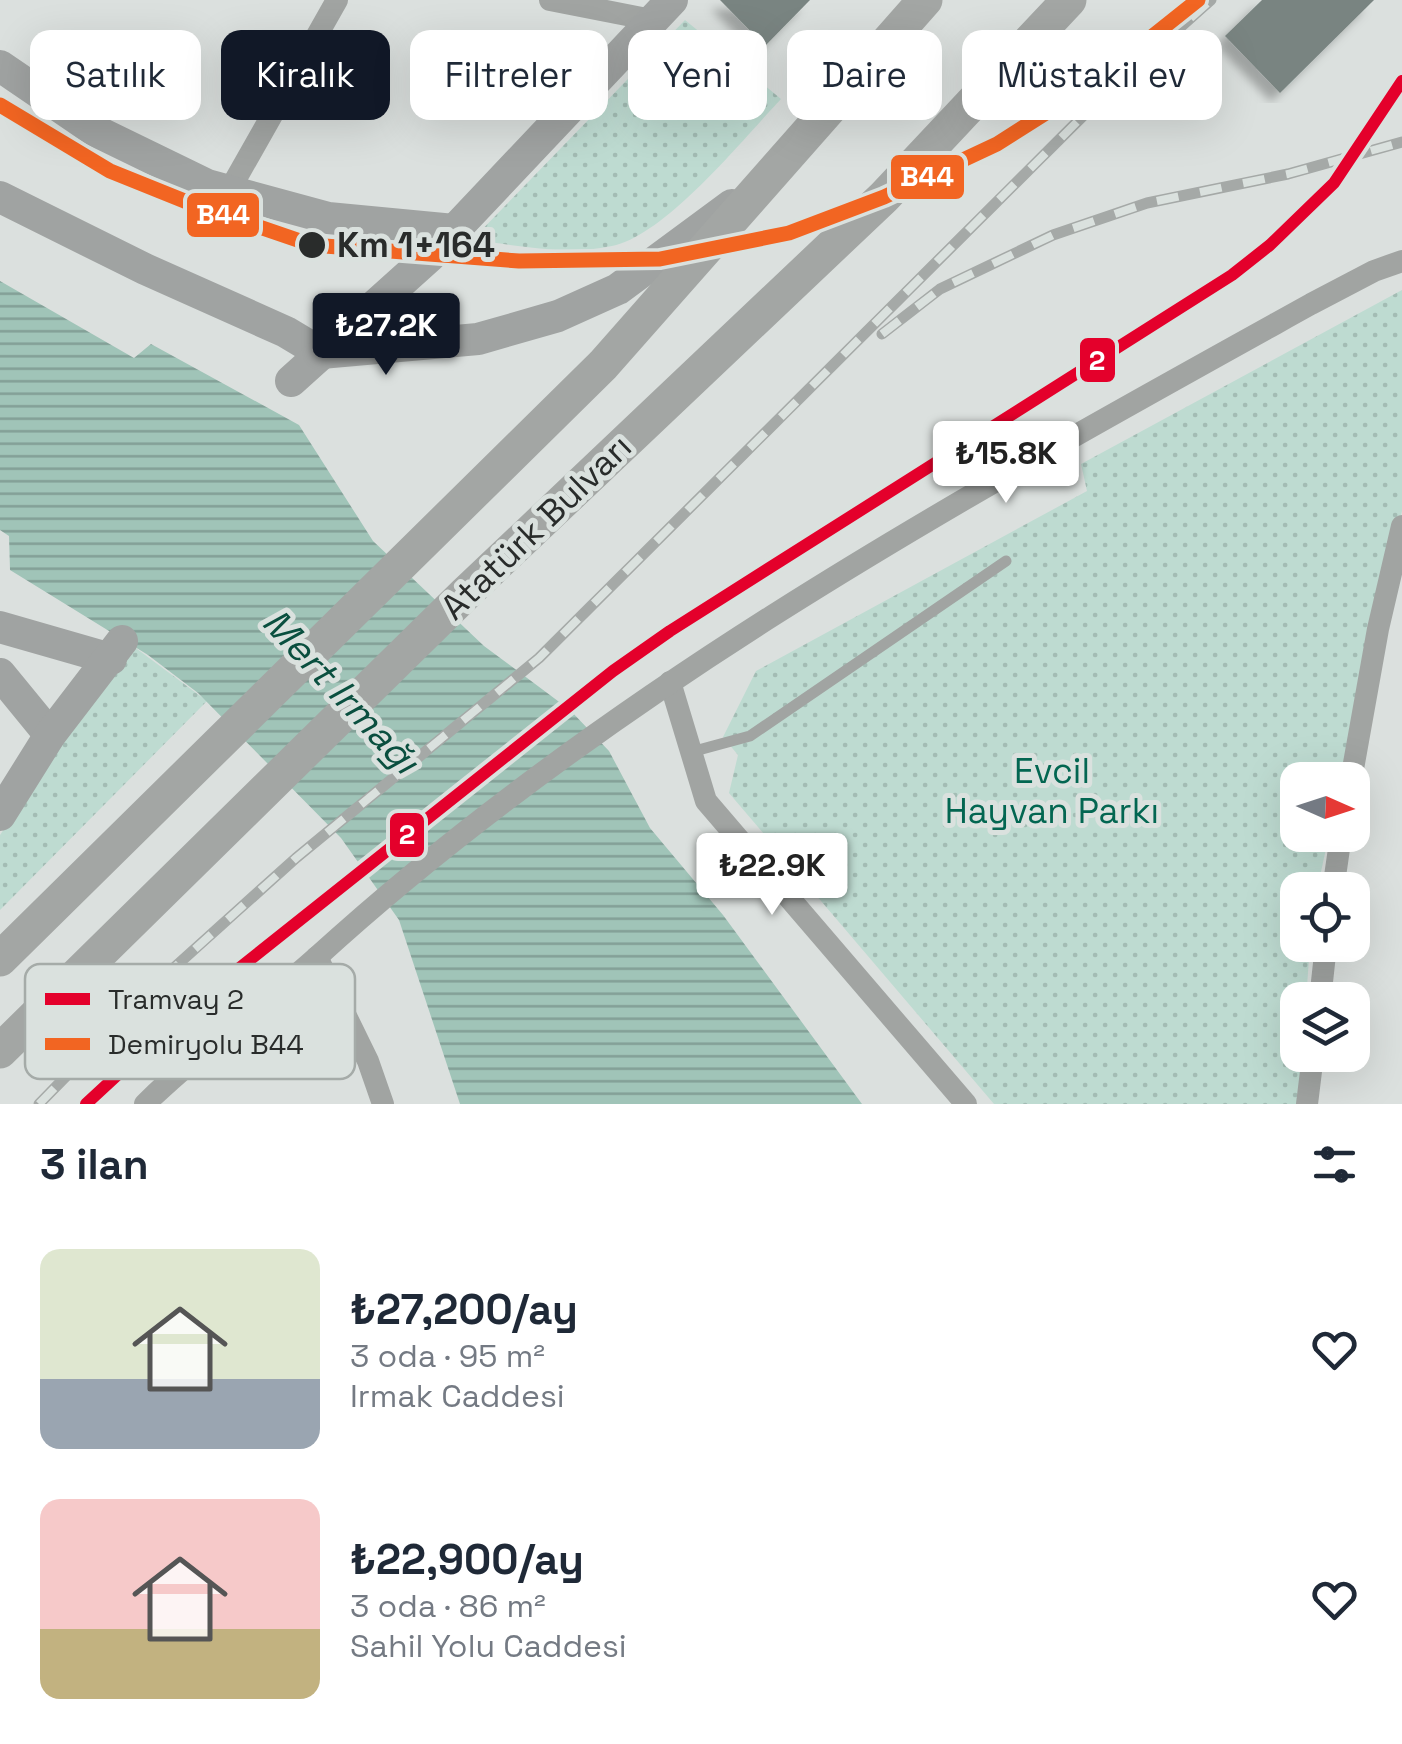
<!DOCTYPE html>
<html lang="tr">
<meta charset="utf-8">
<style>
:root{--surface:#fff;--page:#f2f2f3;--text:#1f2937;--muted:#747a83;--accent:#111827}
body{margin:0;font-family:"Space Grotesk",sans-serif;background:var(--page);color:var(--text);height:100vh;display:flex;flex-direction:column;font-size:38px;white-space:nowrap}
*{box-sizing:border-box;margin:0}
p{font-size:32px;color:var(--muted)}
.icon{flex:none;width:55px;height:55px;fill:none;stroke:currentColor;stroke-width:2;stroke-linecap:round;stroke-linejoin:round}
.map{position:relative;height:1104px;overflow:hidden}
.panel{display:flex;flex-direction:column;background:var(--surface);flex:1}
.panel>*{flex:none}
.hud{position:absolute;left:30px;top:30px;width:1342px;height:90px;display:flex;gap:20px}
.needle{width:65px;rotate:93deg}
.buttons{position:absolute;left:1280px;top:762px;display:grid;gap:20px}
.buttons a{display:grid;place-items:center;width:90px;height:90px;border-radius:20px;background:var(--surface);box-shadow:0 10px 40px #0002;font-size:50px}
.price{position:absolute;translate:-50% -85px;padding:0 22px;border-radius:10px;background:#fff;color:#222;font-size:32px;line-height:65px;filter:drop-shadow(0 2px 5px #0008)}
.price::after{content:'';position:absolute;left:50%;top:60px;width:30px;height:22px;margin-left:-15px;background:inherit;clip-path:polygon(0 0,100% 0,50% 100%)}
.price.on{background:var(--accent);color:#fff}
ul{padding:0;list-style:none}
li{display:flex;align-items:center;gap:30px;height:250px;padding:0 40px}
li span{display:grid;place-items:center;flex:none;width:280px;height:200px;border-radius:20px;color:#555}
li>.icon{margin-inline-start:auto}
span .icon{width:120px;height:120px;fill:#fffc;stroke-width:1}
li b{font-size:42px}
h2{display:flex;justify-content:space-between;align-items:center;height:120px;padding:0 40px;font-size:42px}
.pill{padding:0 35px;border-radius:20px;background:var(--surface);box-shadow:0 10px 40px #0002;font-size:35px;line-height:90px}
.pill.on{background:var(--accent);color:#fff}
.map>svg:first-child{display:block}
.grass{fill:url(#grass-dots)}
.water{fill:url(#water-rules)}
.building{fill:#798481;filter:url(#shadow)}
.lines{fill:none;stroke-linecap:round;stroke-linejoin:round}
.lane{stroke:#a1a4a2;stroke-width:11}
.street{stroke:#a1a4a2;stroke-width:22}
.secondary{stroke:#a0a3a2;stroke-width:32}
.primary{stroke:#a3a6a4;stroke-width:35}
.rail-casing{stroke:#a5a9a7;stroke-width:11}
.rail{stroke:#dae1de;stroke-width:8;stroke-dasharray:22;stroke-linecap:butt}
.rail-1-casing{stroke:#dae1de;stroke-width:22}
.rail-1{stroke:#f26522;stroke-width:15}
.tram-1-casing{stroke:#dae1de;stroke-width:20}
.tram-1{stroke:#e4002b;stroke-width:12}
.stop-dot{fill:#292c2b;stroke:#dae1de;stroke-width:4}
.labels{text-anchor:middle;stroke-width:10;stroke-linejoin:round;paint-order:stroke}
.stop-label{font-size:35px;font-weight:bold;fill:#292c2b;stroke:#dae1de;text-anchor:start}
.street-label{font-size:35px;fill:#292c2b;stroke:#dae1de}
.park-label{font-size:35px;fill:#036651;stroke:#dae1de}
.water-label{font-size:38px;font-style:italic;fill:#0a4f3f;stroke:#dae1de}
.key{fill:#dae1de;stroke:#a5aba8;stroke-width:2.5}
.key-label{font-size:28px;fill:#292c2b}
.line-badge{stroke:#dae1de;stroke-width:4}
.badge-label{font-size:28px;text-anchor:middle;font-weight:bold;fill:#fff}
</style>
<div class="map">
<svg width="1402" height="1104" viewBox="0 0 1402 1104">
<defs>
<pattern id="grass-dots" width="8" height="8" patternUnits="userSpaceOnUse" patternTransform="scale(2.5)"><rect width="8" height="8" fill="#bedbd1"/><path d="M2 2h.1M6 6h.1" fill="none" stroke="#a3bcb4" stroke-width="1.8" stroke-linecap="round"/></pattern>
<pattern id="water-rules" width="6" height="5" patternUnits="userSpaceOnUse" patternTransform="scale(2.5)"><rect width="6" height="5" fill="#a0c4b8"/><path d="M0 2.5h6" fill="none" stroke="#829f96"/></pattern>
<filter id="shadow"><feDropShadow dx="-9" dy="9" stdDeviation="5" flood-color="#0004"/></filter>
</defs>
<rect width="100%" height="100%" fill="#dbe0de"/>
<g class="grass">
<path d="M 685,20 L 781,99 C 742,140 666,235 612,246 C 567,256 517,245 472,240 Z"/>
<polygon points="1402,290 1402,511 1342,780 1298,780 1298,835 1329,835 1317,890 1298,890 1298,945 1310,945 1306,1000 1298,1000 1298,1055 1303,1055 1300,1104 994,1104 729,793 738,755 723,737 756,671 1087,491 1081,464"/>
<polygon points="129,643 207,701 0,910 0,835"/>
</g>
<polygon class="water" points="0,281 134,358 151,344 299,425 373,541 484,646 570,710 609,751 650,828 723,915 862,1104 460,1104 399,920 341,838 198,693 148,655 10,570 9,536 0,530"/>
<g class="building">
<polygon points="720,0 810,0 765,46"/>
<polygon points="1262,0 1374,0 1280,93 1225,36"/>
</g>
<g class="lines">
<polyline class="lane" points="691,752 750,736 1006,561"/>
<g class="street">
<polyline points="550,0 652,20"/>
<polyline points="229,191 337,0"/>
<polyline points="670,682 706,801 966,1104"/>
<polyline points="1351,780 1378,629 1402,526"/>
<polyline points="1333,890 1341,835"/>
<polyline points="317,957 368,1061 383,1104"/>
<polyline points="1320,1000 1326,945"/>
<path d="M 145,1104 C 199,1051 261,1007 317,957 C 612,688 965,496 1311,304 L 1374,271 L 1402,261"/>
<polyline points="1307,1104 1313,1055"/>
</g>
<g class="secondary">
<polyline points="0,66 94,130 207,185 328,218 454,230"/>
<polyline points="0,197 145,269 286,332 321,353 478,339 558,316 618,289 732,205"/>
<polyline points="291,381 430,256 672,0"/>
<polyline points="0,627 111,659"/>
<polyline points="0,674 50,735"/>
<polyline points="0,815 50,735 122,641"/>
</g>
<g class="primary">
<polyline points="0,959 603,365 925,0"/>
<polyline points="0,1051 465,594 884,197 1069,0"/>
</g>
<defs>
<g id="rail">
<polyline points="882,334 940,289 1053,235 1147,203 1288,174 1402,142"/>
<polyline points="39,1104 157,983 296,858 539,658 1101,98 1211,0"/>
</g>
</defs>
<use href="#rail" class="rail-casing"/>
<use href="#rail" class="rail"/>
<defs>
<polyline id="rail-1" points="0,105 110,171 192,204 312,245 519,261 660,259 789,233 884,197 997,144 1095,82 1198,0"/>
</defs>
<use href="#rail-1" class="rail-1-casing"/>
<use href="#rail-1" class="rail-1"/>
<defs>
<polyline id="tram-1" points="86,1104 193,1005 613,671 670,631 1232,275 1270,245 1334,183 1402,81"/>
</defs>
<use href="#tram-1" class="tram-1-casing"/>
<use href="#tram-1" class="tram-1"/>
</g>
<circle class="stop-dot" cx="312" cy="245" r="15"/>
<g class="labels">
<g class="stop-label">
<text x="337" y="257">Km 1+164</text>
</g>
<g class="street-label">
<text transform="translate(536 527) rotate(-44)" y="12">Atatürk Bulvarı</text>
</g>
<g class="park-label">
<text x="1052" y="783">Evcil<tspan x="1052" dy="40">Hayvan Parkı</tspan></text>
</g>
<g class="water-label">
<text transform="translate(341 691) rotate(47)" y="13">Mert Irmağı</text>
</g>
</g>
<rect x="25" y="964" width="330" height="115" rx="15" class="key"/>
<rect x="45" y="993" width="45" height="12" fill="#e4002b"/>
<rect x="45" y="1038" width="45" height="12" fill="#f26522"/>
<g class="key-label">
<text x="108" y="1009">Tramvay 2</text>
<text x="108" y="1054">Demiryolu B44</text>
</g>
<g class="line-badge">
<rect x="889" y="153" width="77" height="48" rx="10" fill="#f26522"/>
<rect x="185" y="191" width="76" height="48" rx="10" fill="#f26522"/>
<rect x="1078" y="336" width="39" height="48" rx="10" fill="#e4002b"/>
<rect x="388" y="811" width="38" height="48" rx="10" fill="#e4002b"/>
</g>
<g class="badge-label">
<text x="927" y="186">B44</text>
<text x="223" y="224">B44</text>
<text x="1097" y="370">2</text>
<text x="407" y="844">2</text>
</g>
</svg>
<div class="buttons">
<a><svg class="needle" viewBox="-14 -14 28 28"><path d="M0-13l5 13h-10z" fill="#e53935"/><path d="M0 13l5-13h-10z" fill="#747a83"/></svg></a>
<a><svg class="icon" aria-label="locate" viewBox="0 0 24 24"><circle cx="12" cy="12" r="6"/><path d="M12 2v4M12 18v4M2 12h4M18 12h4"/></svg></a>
<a><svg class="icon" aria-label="layers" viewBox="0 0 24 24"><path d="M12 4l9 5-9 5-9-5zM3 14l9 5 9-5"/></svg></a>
</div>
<b class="price on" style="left:386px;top:378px">₺27.2K</b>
<b class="price" style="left:1006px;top:506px">₺15.8K</b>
<b class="price" style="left:772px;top:918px">₺22.9K</b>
<div class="hud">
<a class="pill">Satılık</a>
<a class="pill on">Kiralık</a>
<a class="pill">Filtreler</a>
<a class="pill">Yeni</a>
<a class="pill">Daire</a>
<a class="pill">Müstakil ev</a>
</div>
</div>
<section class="panel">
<h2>3 ilan<svg class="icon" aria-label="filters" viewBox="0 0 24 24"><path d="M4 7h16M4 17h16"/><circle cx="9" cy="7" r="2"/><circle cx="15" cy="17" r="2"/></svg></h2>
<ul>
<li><span style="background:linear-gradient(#dfe7d0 65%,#9aa5b1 0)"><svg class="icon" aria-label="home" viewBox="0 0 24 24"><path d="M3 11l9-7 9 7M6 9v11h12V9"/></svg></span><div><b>₺27,200/ay</b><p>3 oda · 95 m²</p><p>Irmak Caddesi</p></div><svg class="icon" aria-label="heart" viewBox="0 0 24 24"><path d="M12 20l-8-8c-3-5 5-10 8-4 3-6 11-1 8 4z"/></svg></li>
<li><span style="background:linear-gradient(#f6c9c9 65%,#c2b280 0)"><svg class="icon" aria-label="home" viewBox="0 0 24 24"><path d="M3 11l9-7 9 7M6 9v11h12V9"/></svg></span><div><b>₺22,900/ay</b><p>3 oda · 86 m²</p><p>Sahil Yolu Caddesi</p></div><svg class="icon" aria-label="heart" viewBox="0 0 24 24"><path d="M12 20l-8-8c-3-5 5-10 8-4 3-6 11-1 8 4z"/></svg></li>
</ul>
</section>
